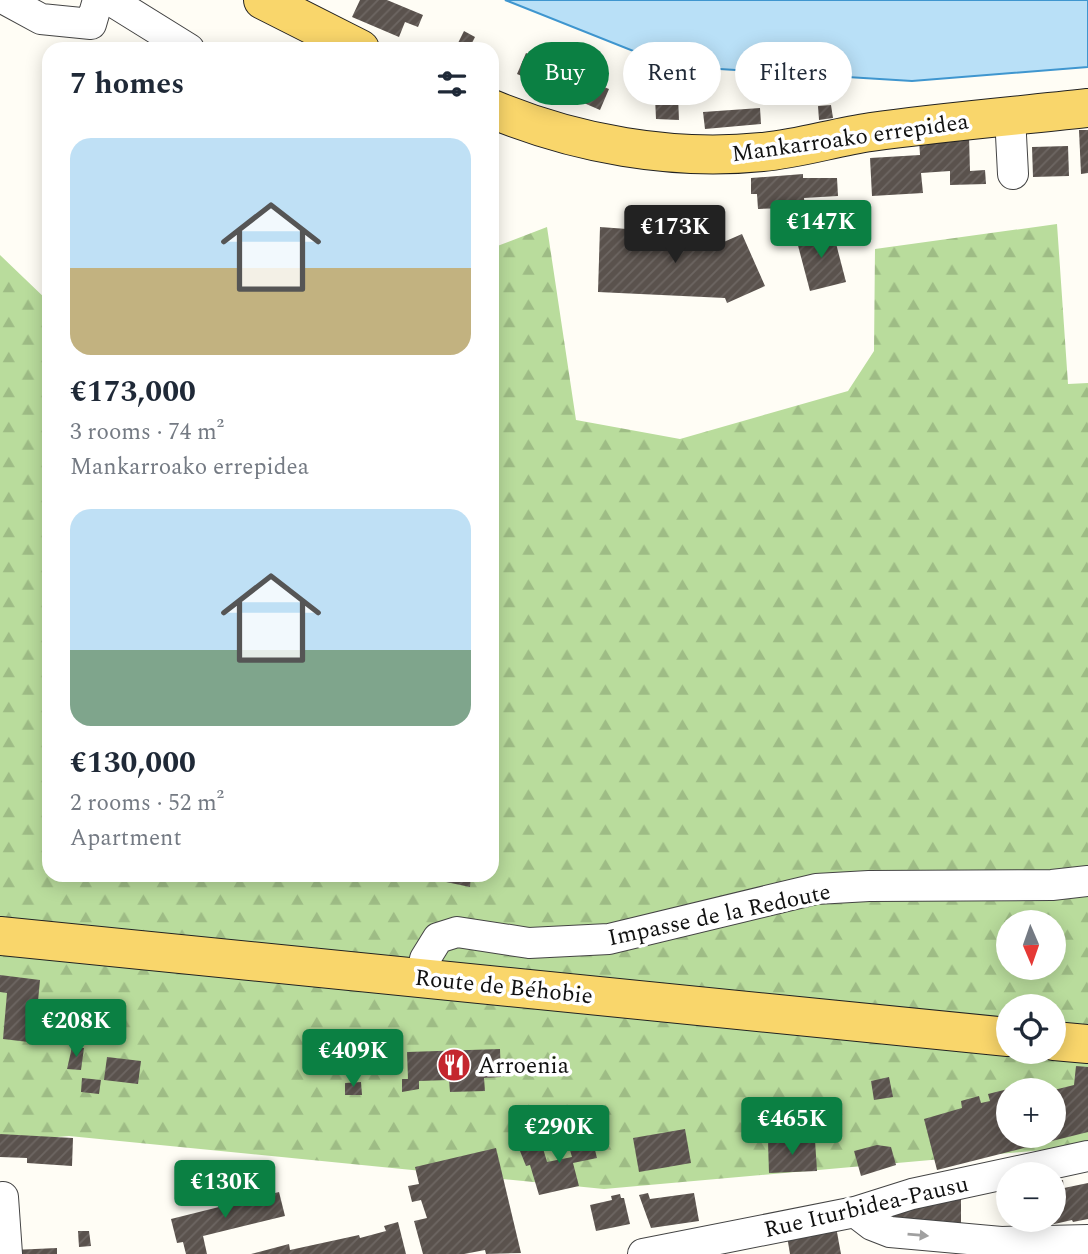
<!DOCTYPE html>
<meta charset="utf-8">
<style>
:root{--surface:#fff;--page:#f2f2f3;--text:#1f2937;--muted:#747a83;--accent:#0b8043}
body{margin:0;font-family:Spectral,serif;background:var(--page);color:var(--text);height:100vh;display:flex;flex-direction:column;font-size:26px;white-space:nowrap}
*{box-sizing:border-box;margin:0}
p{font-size:23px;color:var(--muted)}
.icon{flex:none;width:38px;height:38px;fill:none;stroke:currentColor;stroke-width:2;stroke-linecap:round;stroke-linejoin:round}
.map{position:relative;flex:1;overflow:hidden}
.sheet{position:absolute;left:42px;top:42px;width:457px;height:840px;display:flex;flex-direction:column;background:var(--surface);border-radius:21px;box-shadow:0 4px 18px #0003}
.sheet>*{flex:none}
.top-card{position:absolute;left:520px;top:42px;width:462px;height:63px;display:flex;gap:14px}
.needle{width:46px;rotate:178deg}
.controls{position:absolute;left:996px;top:910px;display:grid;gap:14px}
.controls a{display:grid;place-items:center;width:70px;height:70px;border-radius:50%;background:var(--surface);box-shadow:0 4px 18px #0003;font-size:35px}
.price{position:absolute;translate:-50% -60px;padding:0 16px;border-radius:7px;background:var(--accent);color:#fff;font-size:23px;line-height:46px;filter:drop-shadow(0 2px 4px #0008)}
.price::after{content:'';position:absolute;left:50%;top:42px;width:21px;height:16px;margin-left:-10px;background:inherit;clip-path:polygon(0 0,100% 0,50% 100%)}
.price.selected{background:#222;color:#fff}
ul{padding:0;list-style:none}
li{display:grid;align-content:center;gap:14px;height:371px;padding:0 28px}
li span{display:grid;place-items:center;height:217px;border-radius:21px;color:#555}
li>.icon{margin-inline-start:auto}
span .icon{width:126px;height:126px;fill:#fffc;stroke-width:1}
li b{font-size:30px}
h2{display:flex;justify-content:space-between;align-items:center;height:84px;padding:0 28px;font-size:30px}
.chip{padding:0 24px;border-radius:32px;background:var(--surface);box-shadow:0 4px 18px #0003;font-size:24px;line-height:63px}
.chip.selected{background:var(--accent);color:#fff}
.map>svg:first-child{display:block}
.forest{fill:url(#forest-firs);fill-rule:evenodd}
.water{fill:#b9e0f7;stroke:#3f96cf;stroke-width:2}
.building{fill:url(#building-hatch)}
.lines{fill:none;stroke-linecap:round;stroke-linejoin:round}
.minor-casing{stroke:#444;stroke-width:32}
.major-casing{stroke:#222;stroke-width:40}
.minor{stroke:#fff;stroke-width:30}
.major{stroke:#f9d66b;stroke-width:38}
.oneway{fill:#a0a0a0}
.labels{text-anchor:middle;stroke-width:7;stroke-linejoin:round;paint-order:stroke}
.street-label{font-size:23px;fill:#111;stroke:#fff}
.poi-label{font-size:23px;fill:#111;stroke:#fff;text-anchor:start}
</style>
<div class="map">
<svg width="1088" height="1254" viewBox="0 0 1088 1254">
<defs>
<pattern id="forest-firs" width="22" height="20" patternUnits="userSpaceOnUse" patternTransform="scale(1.75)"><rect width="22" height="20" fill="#b9dc9c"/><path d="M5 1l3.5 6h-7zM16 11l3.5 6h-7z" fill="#9ebc85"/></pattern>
<pattern id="building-hatch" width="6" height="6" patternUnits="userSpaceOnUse" patternTransform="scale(1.75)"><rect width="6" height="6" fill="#5a524d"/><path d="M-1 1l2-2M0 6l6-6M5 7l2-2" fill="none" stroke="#6d6662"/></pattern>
</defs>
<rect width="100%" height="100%" fill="#fffdf5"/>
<path class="forest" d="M 1057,224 L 1068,384 L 1088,383 L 1088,1146 L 604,1189 L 69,1136 L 0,1142 L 0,255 L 49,302 L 49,875 L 492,875 L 492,248 L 547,227 L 576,420 L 680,439 L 848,391 L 874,351 L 875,249 ZM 1008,922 L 1054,922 L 1054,968 L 1008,968 ZM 1008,1006 L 1054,1006 L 1054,1052 L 1008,1052 ZM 1008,1090 L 1054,1090 L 1054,1136 L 1008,1136 Z"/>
<polygon class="water" points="505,0 1088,0 1088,67 912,81 671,66"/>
<g class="building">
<polygon points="360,0 387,0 423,15 418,27 405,22 399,37 352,17"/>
<polygon points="464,31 475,37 469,49 455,49"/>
<polygon points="526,53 546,62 548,58 594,77 592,82 609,89 600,110 517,74"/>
<polygon points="647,86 678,96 679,120 656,119 655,97 645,94"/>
<polygon points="831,105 833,118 819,120 818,106"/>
<polygon points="760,108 761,124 705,129 703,112"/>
<polygon points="1079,130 1088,130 1088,173 1081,174"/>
<polygon points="969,136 970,171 985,170 986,184 950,185 950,171 921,173 923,193 872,196 870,158 920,155 919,139"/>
<polygon points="1068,146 1069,176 1033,177 1032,147"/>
<polygon points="803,174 803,178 837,178 838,196 804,198 806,216 789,217 788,208 758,209 757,194 751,194 751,178"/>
<polygon points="600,227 695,234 703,251 742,234 765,286 727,303 725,298 598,292"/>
<polygon points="832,228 846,282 810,291 796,238"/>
<polygon points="447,875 471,876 470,887 446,882"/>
<polygon points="0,975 40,980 38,1001 73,1005 69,1040 37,1036 37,1043 3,1039 7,993 0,992"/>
<polygon points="72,1047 84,1048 81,1070 67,1069"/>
<polygon points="500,1049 501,1077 484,1078 485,1091 450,1092 449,1080 419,1081 419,1089 402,1092 402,1079 408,1079 407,1052"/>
<polygon points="107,1057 141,1061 138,1084 104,1080"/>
<polygon points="1076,1066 1088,1067 1088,1132 937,1170 924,1119 962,1108 961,1101 979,1096 981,1103 990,1101 988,1094 1008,1089 1008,1136 1054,1136 1054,1090 1074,1085"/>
<polygon points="889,1077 893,1097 874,1100 871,1081"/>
<polygon points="82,1078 101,1080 99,1094 81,1092"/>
<polygon points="361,1082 362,1095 345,1095 345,1083"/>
<polygon points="685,1129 691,1163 639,1172 633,1138"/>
<polygon points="0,1134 73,1138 72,1166 27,1163 27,1158 0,1157"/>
<polygon points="591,1134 597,1158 573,1163 579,1186 539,1195 530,1165 526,1166 520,1151 542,1145 547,1162 572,1157 567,1140"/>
<polygon points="815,1140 817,1171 769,1173 768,1142"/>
<polygon points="877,1145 891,1147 896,1165 861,1176 854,1151"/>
<polygon points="496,1148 521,1253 486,1254 485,1250 464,1254 423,1254 414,1221 427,1218 421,1200 412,1202 408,1186 419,1184 415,1167"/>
<polygon points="1063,1180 1064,1188 1088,1183 1088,1219 1073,1222 1072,1220 1037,1228 1035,1220 1054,1220 1054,1182"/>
<polygon points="961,1190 961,1231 889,1226 890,1211"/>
<polygon points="279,1192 285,1216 203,1236 207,1254 186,1254 183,1242 177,1243 171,1219"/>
<polygon points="648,1193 650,1199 694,1193 699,1221 651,1228 639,1195"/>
<polygon points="620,1194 621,1198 624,1198 630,1224 596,1231 590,1205 612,1200 611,1196"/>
<polygon points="398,1222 406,1254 251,1254 289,1244 290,1250 359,1235 360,1238 386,1231 384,1226"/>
<polygon points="836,1227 841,1254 790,1254 787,1236"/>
<polygon points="78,1231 89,1231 91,1246 79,1247"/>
<polygon points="57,1248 57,1254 14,1254 13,1250"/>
</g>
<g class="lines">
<defs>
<g id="minor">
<polyline points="6,0 41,19 91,24 98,0"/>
<polyline points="110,0 189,49"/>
<polyline points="1010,116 1013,174"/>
<polyline points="421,977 425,959 438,938 457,932 529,943 609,939 816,889 869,886 1052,885 1088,881"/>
<polyline points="3,1197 7,1254"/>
<polyline points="855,1212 872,1225 890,1232 1001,1242 1088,1240"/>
<polyline points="643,1254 855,1212 912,1194 1088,1156"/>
</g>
<g id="major">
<polyline points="263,0 360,49"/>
<path d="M 492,109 C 576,144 671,161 762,152 C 799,149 835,137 871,132 C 943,122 1016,116 1088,108"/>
<polyline points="0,936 1008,1037"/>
<polyline points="1054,1041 1088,1044"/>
</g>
</defs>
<use href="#minor" class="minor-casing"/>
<use href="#major" class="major-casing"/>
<use href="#minor" class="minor"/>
<use href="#major" class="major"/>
</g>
<defs><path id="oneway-solid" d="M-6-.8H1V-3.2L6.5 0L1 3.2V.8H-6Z" transform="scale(1.75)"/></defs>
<use class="oneway" href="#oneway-solid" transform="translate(918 1235) rotate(5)"/>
<defs>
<symbol id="restaurant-disc" viewBox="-11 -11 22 22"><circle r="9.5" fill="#c4262e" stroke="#fff"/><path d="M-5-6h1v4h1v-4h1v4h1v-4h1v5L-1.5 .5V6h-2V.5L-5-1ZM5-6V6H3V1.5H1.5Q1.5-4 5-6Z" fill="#fff"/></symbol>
</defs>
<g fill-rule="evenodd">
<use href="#restaurant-disc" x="435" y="1046" width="38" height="38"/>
</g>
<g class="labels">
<g class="street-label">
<text transform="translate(850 137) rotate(-8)" y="8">Mankarroako errepidea</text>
<text transform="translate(719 914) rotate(-12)" y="8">Impasse de la Redoute</text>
<text transform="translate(504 986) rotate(6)" y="8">Route de Béhobie</text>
<text transform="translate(866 1206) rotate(-13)" y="8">Rue Iturbidea-Pausu</text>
</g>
<g class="poi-label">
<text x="478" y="1073">Arroenia</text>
</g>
</g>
</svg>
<div class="controls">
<a><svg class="needle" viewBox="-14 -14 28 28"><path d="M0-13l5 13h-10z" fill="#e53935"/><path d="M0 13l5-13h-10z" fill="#747a83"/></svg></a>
<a><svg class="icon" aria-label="locate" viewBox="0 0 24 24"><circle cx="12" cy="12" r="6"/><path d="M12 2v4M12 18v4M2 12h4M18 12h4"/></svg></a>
<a>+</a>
<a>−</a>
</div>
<b class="price" style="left:821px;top:260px">€147K</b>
<b class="price selected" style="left:675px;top:265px">€173K</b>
<b class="price" style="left:76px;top:1059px">€208K</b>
<b class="price" style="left:353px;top:1089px">€409K</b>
<b class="price" style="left:792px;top:1157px">€465K</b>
<b class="price" style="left:559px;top:1165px">€290K</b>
<b class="price" style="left:225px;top:1220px">€130K</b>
<div class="top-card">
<a class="chip selected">Buy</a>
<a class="chip">Rent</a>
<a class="chip">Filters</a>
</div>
<section class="sheet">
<h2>7 homes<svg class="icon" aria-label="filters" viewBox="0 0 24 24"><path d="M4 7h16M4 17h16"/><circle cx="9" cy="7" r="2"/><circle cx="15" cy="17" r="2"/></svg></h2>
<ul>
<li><span style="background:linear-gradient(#bfe0f5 60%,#c2b280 0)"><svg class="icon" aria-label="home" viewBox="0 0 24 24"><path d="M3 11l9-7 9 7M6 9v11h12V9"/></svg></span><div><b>€173,000</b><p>3 rooms · 74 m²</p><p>Mankarroako errepidea</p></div></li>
<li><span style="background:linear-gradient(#bfe0f5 65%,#7fa58c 0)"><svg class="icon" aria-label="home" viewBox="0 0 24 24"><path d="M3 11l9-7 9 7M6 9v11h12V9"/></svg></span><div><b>€130,000</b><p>2 rooms · 52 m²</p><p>Apartment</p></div></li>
</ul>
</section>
</div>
